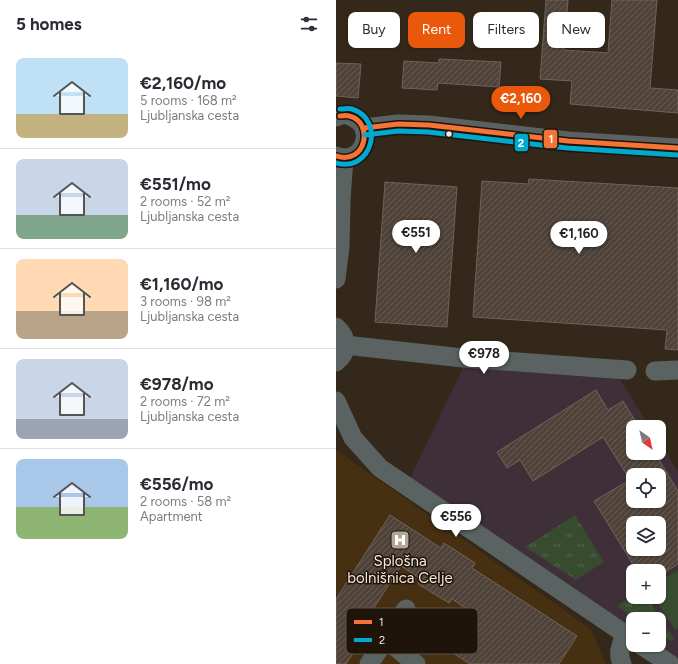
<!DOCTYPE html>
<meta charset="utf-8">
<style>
:root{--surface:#fff;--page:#f7f7f7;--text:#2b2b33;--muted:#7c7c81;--line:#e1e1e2;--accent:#ea580c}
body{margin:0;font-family:Figtree,sans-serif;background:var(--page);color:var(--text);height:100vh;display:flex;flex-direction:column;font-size:15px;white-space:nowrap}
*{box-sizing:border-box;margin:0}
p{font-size:13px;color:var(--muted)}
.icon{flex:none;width:22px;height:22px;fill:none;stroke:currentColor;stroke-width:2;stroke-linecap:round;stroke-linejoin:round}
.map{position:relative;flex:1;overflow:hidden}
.side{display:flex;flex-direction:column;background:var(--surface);width:336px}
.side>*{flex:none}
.banner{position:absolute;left:12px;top:12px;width:270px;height:36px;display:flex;gap:8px}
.needle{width:26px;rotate:146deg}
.buttons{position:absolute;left:290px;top:420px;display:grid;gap:8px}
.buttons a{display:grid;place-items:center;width:40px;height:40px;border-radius:8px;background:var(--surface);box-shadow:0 1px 3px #0004;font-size:20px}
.price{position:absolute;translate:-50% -34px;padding:0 9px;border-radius:14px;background:#fff;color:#222;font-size:13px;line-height:26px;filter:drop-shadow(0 1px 2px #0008)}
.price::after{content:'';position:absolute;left:50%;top:24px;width:12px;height:9px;margin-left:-6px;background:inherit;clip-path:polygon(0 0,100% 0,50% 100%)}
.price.active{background:var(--accent);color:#fff}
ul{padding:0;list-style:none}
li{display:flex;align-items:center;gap:12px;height:100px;padding:0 16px}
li+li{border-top:1px solid var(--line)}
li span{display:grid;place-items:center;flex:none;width:112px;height:80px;border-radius:8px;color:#555}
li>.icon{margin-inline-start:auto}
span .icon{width:48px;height:48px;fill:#fffc;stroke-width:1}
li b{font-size:17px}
h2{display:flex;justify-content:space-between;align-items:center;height:48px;padding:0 16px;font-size:17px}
.chip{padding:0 14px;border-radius:8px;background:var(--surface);box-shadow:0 1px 3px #0004;font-size:14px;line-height:36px}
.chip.active{background:var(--accent);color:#fff}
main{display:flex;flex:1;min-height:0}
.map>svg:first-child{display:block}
.built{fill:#472f11}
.education{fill:#3e2f38;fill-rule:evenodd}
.grass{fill:url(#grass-tufts)}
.pitch{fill:#374b2e}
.building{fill:url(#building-hatch);stroke:#6f6359;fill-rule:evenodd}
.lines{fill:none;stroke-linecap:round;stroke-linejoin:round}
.minor{stroke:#5a6361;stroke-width:19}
.bus-1-casing{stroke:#1e140a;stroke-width:8}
.bus-2-casing{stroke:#1e140a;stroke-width:8}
.bus-1{stroke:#f57335;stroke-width:5}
.bus-2{stroke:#00a9ce;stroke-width:5}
.bus-dot{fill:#f8eadb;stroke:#1e140a;stroke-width:1.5}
.labels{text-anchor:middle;stroke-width:3;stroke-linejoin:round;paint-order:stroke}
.poi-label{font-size:15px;fill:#f8eadb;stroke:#1e140a}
.key{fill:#1e140a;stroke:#5f5449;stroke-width:1}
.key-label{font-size:11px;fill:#f8eadb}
.line-badge{stroke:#1e140a;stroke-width:1.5}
.badge-label{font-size:11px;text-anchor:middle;font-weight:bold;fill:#fff}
</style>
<main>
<section class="side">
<h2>5 homes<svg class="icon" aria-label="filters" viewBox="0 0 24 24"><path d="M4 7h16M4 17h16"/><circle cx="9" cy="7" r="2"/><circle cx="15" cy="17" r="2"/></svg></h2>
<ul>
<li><span style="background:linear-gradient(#bfe0f5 70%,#c2b280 0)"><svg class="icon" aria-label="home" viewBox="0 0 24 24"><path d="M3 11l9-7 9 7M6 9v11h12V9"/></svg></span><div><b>€2,160/mo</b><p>5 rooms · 168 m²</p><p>Ljubljanska cesta</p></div></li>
<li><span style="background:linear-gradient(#c9d6e8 70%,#7fa58c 0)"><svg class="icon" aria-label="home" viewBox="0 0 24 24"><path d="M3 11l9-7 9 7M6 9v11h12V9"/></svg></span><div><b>€551/mo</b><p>2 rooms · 52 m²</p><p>Ljubljanska cesta</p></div></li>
<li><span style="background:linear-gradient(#ffd9b3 65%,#b9a48a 0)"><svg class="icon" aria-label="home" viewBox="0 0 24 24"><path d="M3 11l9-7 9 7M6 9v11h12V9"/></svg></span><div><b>€1,160/mo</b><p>3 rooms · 98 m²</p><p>Ljubljanska cesta</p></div></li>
<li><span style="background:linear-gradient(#c9d6e8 75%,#9aa5b1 0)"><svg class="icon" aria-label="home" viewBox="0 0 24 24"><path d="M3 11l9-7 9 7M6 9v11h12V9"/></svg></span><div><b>€978/mo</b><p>2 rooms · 72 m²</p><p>Ljubljanska cesta</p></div></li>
<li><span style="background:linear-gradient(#a9c7e8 60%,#8fb573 0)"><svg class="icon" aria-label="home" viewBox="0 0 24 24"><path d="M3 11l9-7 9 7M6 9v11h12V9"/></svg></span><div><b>€556/mo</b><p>2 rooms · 58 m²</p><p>Apartment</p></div></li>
</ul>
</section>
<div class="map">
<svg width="342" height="664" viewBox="0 0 342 664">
<defs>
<pattern id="grass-tufts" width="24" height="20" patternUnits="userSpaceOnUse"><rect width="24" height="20" fill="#374b2e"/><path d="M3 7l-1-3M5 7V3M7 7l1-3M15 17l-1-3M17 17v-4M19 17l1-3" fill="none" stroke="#55654c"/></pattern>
<pattern id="building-hatch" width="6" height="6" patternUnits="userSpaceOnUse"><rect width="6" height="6" fill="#4e4239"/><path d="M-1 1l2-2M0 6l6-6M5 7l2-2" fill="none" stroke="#685d55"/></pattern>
</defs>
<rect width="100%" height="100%" fill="#34281a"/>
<polygon class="built" points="0,450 255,629 270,664 0,664"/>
<path class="education" d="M 128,366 L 283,378 L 314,427 L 297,427 L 297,453 L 323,453 L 323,441 L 342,472 L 342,658 L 323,645 L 323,619 L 297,619 L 297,628 L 73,480 ZM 297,475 L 323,475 L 323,501 L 297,501 ZM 297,523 L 323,523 L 323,549 L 297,549 ZM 297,571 L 323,571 L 323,597 L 297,597 Z"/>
<g class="grass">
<polygon points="239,515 268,562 240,580 189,547"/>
<polygon points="297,595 297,597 311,597 338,639 335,641 323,636 323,619 300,619 281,606"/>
</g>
<polygon class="pitch" points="342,570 342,628 339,630 318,597 323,597 323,582"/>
<g class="building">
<polygon points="210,0 232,0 228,50 272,53 276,0 321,0 314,88 342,90 342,113 234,104 236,81 204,79"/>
<polygon points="103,59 165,62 163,87 102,83 101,90 66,88 68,61 103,63"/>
<polygon points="0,63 25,64 22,98 0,96"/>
<polygon points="193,179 342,188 342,350 329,349 331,330 137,317 146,181 192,184"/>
<polygon points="49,182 121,187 111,327 39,322"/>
<path d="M 260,390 L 272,410 L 287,401 L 303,427 L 297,427 L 297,453 L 319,453 L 342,491 L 342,564 L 323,576 L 323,571 L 301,571 L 258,501 L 297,478 L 297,501 L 323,501 L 323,475 L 291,475 L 267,437 L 197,481 L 184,460 L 171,468 L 161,452 ZM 297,523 L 323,523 L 323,549 L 297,549 Z"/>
<polygon points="54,515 105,548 108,543 139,563 136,568 241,636 223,664 134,664 117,653 141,616 116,599 113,603 82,584 85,579 65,566 12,648 18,652 10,664 0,664 0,599"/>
</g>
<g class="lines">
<g class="minor">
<path d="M 0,117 C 3,116 7,114 10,115 C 12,115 14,116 16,117 C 37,125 32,156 9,158 C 6,158 3,157 0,156"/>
<polyline points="28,128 62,124 93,125 232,141 342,148"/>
<polyline points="0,279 4,247 5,200 8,158"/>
<path d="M 0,327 C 12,338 13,352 0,362"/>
<polyline points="9,345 127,358 291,370"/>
<polyline points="319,371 342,370"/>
<polyline points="0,401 17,438 44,468 289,634"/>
<polyline points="50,639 80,664"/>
<polyline points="305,645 334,664"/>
<polyline points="33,664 70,609"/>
<path d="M 286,664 C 281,652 285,646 289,634 L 297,640"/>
</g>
<defs>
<g id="bus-1">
<polyline points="28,128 62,124 93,125 232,141 342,148"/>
<path d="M 0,156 C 31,166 38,121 13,116 C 11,115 7,116 4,116"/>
</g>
<g id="bus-2">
<polyline points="29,135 62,131 92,132 231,148 342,155"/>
<path d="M 0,163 C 36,173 50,120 16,109 C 13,108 8,109 4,109"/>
</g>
</defs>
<use href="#bus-1" class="bus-1-casing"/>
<use href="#bus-2" class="bus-2-casing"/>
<use href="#bus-1" class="bus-1"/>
<use href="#bus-2" class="bus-2"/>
</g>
<defs>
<symbol id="hospital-square" viewBox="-11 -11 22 22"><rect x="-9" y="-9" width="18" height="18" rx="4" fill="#b3a697" stroke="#1e140a"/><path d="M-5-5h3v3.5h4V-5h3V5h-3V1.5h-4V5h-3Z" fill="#fff"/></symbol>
</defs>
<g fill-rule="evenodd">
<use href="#hospital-square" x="53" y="529" width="22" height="22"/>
</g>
<circle class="bus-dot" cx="113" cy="134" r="3.5"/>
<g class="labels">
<g class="poi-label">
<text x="64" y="566">Splošna<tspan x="64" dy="17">bolnišnica Celje</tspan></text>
</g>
</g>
<rect x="10" y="608" width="132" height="46" rx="6" class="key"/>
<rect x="18" y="620" width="18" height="4" fill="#f57335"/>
<rect x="18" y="638" width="18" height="4" fill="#00a9ce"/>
<g class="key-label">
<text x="43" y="626">1</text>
<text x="43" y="644">2</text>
</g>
<g class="line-badge">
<rect x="207" y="129" width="15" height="20" rx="4" fill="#f57335"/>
<rect x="178" y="133" width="15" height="19" rx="4" fill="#00a9ce"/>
</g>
<g class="badge-label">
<text x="215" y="143">1</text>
<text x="185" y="147">2</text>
</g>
</svg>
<div class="buttons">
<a><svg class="needle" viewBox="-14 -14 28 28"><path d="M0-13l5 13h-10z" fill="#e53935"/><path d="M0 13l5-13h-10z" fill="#7c7c81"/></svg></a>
<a><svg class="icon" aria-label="locate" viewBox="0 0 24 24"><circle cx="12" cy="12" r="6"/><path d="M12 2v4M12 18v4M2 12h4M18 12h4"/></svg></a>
<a><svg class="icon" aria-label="layers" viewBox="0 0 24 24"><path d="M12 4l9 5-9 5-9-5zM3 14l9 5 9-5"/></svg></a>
<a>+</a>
<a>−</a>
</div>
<b class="price active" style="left:185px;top:120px">€2,160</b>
<b class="price" style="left:80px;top:254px">€551</b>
<b class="price" style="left:243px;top:255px">€1,160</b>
<b class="price" style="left:148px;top:375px">€978</b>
<b class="price" style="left:120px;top:538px">€556</b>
<div class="banner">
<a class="chip">Buy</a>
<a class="chip active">Rent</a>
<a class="chip">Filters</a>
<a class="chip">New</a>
</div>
</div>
</main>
